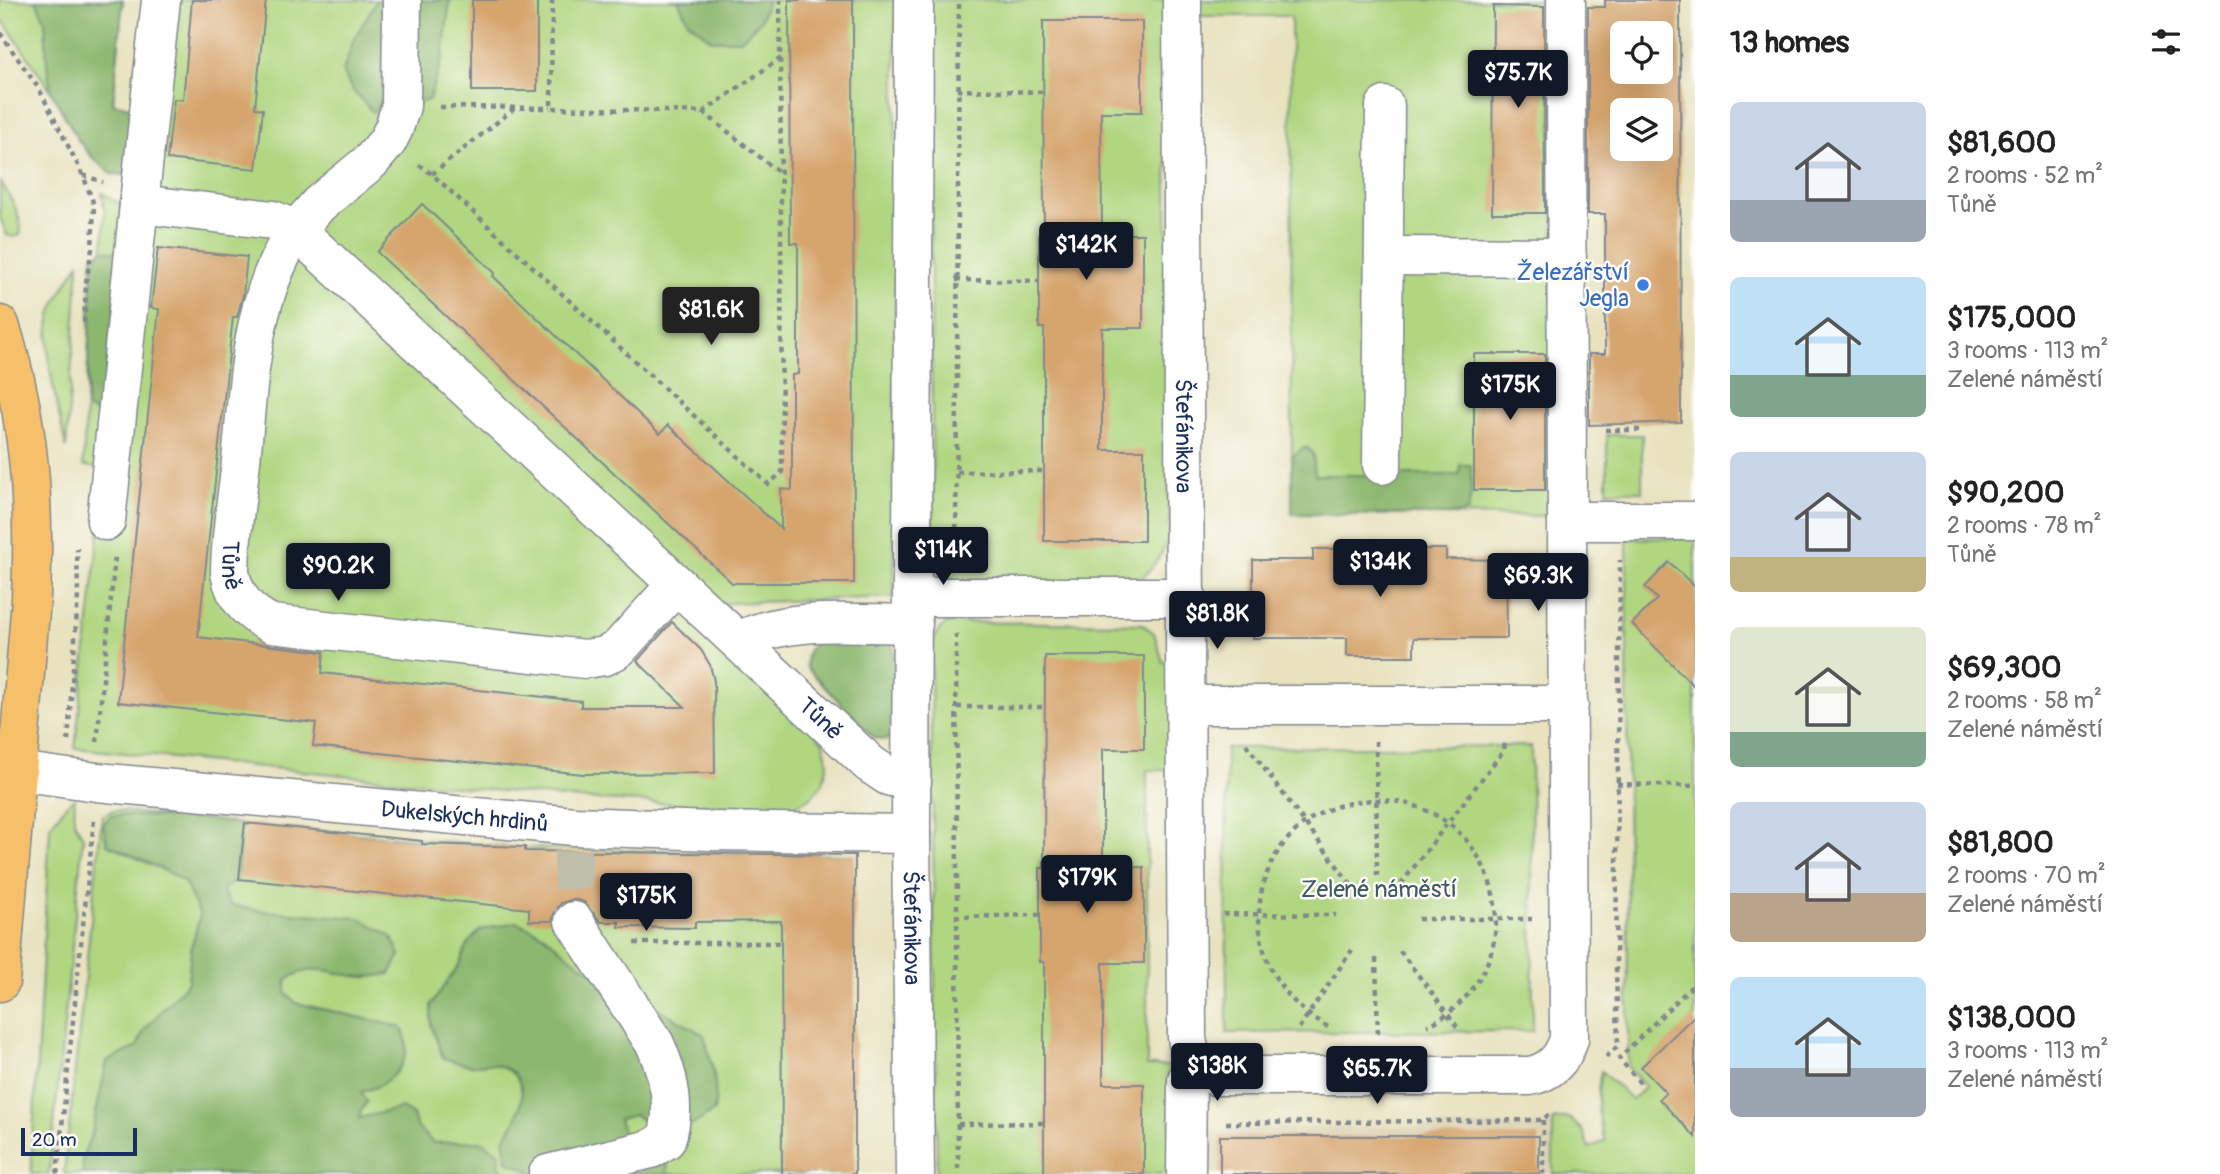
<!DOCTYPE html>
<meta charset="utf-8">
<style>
:root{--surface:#fff;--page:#f2f2f2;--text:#222;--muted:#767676;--accent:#111827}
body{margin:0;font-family:Pangolin,sans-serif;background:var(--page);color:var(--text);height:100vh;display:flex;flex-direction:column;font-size:26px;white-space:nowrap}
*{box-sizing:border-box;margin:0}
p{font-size:23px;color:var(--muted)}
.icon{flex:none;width:38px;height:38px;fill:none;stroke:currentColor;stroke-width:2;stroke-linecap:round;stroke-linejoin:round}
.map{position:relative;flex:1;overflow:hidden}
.panel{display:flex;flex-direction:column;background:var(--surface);width:525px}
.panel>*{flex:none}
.tools{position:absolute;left:1610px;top:21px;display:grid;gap:14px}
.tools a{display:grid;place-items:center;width:63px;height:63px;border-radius:10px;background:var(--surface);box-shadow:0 7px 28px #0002;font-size:35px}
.scale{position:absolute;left:21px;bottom:18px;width:116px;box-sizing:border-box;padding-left:7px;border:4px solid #1b2f5e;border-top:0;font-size:19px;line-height:24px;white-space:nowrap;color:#1b2f5e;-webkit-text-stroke:5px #fdfcf7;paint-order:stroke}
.price{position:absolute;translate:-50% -60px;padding:0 16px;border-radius:7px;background:var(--accent);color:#fff;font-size:23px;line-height:46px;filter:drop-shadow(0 2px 4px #0008)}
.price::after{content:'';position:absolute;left:50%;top:42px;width:21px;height:16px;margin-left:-10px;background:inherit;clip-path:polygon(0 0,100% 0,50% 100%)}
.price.active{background:#222;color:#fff}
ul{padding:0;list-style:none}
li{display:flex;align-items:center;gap:21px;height:175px;padding:0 35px}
li span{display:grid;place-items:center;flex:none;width:196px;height:140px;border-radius:10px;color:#555}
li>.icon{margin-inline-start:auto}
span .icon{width:84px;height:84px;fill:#fffc;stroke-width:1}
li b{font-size:30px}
h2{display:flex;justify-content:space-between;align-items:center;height:84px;padding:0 35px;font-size:30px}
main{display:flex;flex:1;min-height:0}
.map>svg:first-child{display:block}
.built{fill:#ddd4b6}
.green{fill:#b0d680;stroke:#66826f;stroke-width:2}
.forest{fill:#8cb76e;stroke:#547366;stroke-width:2}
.building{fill:#d6a56e;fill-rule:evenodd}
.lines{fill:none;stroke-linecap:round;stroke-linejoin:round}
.minor-tunnel{stroke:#bfbeac;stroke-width:38;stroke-dasharray:38 19;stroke-linecap:butt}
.minor-casing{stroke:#82888e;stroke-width:41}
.major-casing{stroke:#82888e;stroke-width:41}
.path{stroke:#82888e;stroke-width:4.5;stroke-dasharray:5 5;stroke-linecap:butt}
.minor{stroke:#fff;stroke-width:38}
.major{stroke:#f6c06b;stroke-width:38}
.shop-dot{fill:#3f7fe0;stroke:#fdfcf7;stroke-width:2.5}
.labels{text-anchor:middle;stroke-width:5;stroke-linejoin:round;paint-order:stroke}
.shop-label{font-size:23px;fill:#366cbe;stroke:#fdfcf7;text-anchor:end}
.street-label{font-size:23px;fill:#1b2f5e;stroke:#fdfcf7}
.park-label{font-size:23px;fill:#405966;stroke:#fdfcf7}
</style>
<main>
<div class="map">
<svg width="1695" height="1174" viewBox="0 0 1695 1174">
<rect width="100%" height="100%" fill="#fdfcf7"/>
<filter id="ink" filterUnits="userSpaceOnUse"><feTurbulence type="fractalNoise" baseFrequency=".0143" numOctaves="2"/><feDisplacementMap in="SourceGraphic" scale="14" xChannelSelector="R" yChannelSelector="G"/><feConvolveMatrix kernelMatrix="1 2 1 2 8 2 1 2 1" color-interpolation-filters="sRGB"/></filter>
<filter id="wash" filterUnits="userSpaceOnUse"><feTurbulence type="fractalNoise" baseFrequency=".00686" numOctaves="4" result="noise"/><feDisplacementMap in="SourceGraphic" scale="28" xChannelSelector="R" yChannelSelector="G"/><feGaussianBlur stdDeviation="1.57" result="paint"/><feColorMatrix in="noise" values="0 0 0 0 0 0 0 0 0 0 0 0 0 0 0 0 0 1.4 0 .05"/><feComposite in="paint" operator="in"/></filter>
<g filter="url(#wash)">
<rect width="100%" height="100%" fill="#e8e2bf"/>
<polygon class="built" points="1553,1125 1553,1174 1196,1174 1196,1129"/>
<g class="green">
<polygon points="0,0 123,0 113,103 112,174 93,158 78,140 51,91 0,16"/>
<polygon points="158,0 896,0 894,597 699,604 823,742 828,763 823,784 810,798 794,806 739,807 580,799 75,748 106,469 83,466 93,257 103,250 105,213 102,193 117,202 125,214"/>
<path d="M 929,0 L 1166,0 L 1169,539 C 1160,557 1152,572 1134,583 L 948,580 L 933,562 Z"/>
<polygon points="1195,0 1550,0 1559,516 1292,514 1291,16 1198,16"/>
<path d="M 0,180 C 8,195 25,218 20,235 L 14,237 L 7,235 L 0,218 Z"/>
<path d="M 79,262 L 66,448 C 59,408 39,349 53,309 C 59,293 71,277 79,262 Z"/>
<rect x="1607" y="435" width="35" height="56"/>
<path d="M 1695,537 L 1695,1174 L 1553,1174 L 1553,1120 L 1569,1118 L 1582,1130 L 1589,1148 L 1605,1141 C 1597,1116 1596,1097 1601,1071 L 1632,1100 L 1645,1087 L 1628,1067 L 1627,539 Z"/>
<path d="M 950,622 L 1142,624 L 1154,633 L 1163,662 L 1173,663 L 1172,770 L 1147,770 L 1147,1066 L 1171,1066 L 1170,1150 L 1176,1174 L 937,1174 L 931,659 C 932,643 934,629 950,622 Z"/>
<polygon points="1531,746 1533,1031 1227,1033 1226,748"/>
<polygon points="75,798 74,821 83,837 49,1174 31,1174 50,826 66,805"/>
<polygon points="113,810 241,824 522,848 853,855 854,1174 64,1174 102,816"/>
</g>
<g class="forest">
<polygon points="36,0 123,0 113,103 134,108 127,175 112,174 93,158 78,140 51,91 47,65 45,21"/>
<polygon points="377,0 450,0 443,56 429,100 396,108 383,102 373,112 352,90 343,71 354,39"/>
<polygon points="678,0 768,0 760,21 741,40 712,40 688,21"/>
<polygon points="104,250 121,253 101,416 86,408 93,257"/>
<polygon points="1303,448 1308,448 1313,454 1315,475 1459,475 1460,465 1471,465 1471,493 1468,511 1450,515 1292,514 1292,457"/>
<path d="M 889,640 L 894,649 L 894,731 L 887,740 L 874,738 L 807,668 C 805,656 807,650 816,642 Z"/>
<path d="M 111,815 L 200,818 L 241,824 L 237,880 L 222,890 L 230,905 L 262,911 L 359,918 L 391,936 L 400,955 L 390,974 C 382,975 375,977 367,977 C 335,977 317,959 286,980 L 286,993 L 296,1003 L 401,1027 C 414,1048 403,1071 382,1084 C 376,1088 367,1090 361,1092 L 367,1102 L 361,1111 L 359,1118 L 402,1108 L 413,1115 L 417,1127 L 433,1143 L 481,1141 L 500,1153 L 499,1164 L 504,1174 L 83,1174 L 82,1159 L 92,1132 L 107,1061 L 137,1047 L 144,1030 L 188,982 L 191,949 L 200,915 L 184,882 L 165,871 L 107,844 L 103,825 Z"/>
<path d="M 516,922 L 543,934 L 580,964 L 704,1035 C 711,1061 719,1084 714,1111 L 694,1124 L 654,1129 L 635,1115 L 619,1119 L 630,1153 L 668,1166 L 667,1174 L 536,1174 L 507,1161 L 504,1138 C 522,1115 535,1076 497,1065 C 487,1062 479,1066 470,1065 C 461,1064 451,1060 443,1058 L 431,1025 L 431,1005 L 460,963 L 467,945 L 480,930 Z"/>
</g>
<g id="blocks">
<g class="building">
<polygon points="192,0 266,0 255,108 263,109 256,169 167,159 174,99 183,100"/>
<rect x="472" y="0" width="65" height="91"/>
<polygon points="789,0 853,0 854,583 732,583 377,252 422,204 495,273 493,276 660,434 668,425 781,529 781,489 792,490 792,375 798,374 798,243 790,243"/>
<path d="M 1605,0 L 1680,0 L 1681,422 L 1589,425 L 1589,354 L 1605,354 L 1605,214 L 1588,214 L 1588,7 L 1605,7 ZM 1622,33 L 1661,33 L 1661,72 L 1622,72 ZM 1622,110 L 1661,110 L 1661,149 L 1622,149 Z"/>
<polygon points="1493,6 1544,7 1545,213 1492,213"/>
<polygon points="1043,21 1142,21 1142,112 1101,112 1102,234 1143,234 1143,328 1102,328 1102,450 1144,450 1144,541 1044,541 1044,328 1039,328 1039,234 1044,234"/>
<polygon points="158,248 247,257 243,295 237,317 233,317 198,637 324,652 322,673 581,701 581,707 685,707 637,661 672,622 701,650 710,665 714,681 715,773 583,774 313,746 316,723 118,702 159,309 151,308"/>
<rect x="1474" y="354" width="71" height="136"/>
<polygon points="1313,549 1446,549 1446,559 1506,560 1507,638 1414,638 1414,656 1347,656 1347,638 1253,638 1253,560 1313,560"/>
<polygon points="1669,562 1695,587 1695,687 1632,624 1657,599 1645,587"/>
<polygon points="1045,656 1144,656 1144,749 1103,749 1103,868 1144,867 1144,963 1103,963 1103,1084 1144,1084 1144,1174 1044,1174 1044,962 1040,962 1040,868 1044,868"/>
<polygon points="245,823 422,841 422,844 525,847 525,851 855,855 855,1174 782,1174 781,921 695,922 695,928 619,927 619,922 601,922 584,902 573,899 561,903 555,911 552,921 529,921 529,909 239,879"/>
<polygon points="1695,1015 1695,1137 1659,1099 1666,1093 1641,1067"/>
<rect x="1220" y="1136" width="319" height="38"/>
</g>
</g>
</g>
<g filter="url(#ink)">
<use href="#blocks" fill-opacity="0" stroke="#82888e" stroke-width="2"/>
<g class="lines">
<polyline class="minor-tunnel" points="573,851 574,921"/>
<defs>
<g id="minor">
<path id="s1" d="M 402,0 L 401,106 L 394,128 L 387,142 L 371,161 L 319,204 L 296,230 L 870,764 L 888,776 L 912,782"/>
<path id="s2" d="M 914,0 L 911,834 L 915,1174"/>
<path id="s3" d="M 1182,0 L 1187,1037 C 1189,1057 1196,1068 1215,1076 L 1529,1076 C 1550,1073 1563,1059 1569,1039 L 1567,521"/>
<polyline points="1566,0 1567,521 1695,521"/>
<polyline points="139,204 161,0"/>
<polyline points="1384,256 1567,257"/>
<polyline points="1382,465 1385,106"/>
<path id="s4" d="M 106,521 L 139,204 L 273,220 L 296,230 C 250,299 249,381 241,461 C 237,498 230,536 230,573 C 235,598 249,614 272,624 L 585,659 L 605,656 L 618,649 L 676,585"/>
<polyline points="913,597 1187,597"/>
<path d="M 739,641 C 788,615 859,624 913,624"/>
<polyline points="1187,705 1569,705"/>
<path id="s5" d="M 17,771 L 97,782 L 574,826 L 712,831 L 911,834"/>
<path d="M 548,1174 L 651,1149 L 666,1140 C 677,1108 669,1075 655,1044 L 574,921"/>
<polyline points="1186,1174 1187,1079 1195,1064"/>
</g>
<path id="major" d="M 0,325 C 30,419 35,501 31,599 L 0,982"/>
</defs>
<use href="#minor" class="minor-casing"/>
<use href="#major" class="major-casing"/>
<g class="path">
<polyline points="552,0 551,108 703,112 781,58"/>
<polyline points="0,33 39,89 83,175 94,205 92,249 86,282 84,326"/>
<polyline points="957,90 1044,92"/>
<polyline points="440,107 551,108"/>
<polyline points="703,112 780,173"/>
<polyline points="419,165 432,174 768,484 782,473 780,0"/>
<polyline points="432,174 515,108"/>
<polyline points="83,175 103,182"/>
<polyline points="956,280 1039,281"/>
<polyline points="1605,430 1645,430"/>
<polyline points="957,472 1044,471"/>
<polyline points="956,559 959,0"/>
<polyline points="956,634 958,1174"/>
<polyline points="957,707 1045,707"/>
<polyline points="68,741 78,595 77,548"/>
<polyline points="1376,741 1377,877"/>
<polyline points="97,742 115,556"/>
<polyline points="1246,744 1352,886"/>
<polyline points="1617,784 1695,786"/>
<polyline points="1401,884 1504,750 1505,742"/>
<polyline points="1223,914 1336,915"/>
<polyline points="955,917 1040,915"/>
<polyline points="1418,919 1532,919"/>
<polyline points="634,943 779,943"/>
<polyline points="1400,951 1458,1028"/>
<polyline points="1376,958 1378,1038"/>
<path d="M 1328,1027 C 1213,964 1250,800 1379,800 C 1406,800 1432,810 1453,827 C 1480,850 1496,885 1496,921 C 1495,967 1468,1006 1427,1026"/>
<polyline points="1299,1028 1352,950"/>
<polyline points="1606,1057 1618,1046 1616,966 1620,560"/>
<polyline points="1640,1083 1619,1058 1695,983"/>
<polyline points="1543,1120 1543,1174"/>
<polyline points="1226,1123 1543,1120 1550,1113"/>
<polyline points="958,1124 1044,1123"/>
<polyline points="57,1174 94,820"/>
</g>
<use href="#minor" class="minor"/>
<use href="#major" class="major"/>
</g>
</g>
<circle class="shop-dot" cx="1643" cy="285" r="7"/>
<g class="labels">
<g class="shop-label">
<text x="1629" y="280">Železářství<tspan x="1629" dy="26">Jegla</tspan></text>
</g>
<g class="street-label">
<text dy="8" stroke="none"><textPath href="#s3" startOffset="436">Štefánikova</textPath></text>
<text dy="8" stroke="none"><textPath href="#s4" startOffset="824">Tůně</textPath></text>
<text dy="8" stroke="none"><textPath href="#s1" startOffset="989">Tůně</textPath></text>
<text dy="8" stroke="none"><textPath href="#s5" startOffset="450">Dukelských hrdinů</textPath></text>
<text dy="8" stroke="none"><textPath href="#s2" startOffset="928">Štefánikova</textPath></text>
</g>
<g class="park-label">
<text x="1379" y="897">Zelené náměstí</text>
</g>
</g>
</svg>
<div class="tools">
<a><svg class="icon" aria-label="locate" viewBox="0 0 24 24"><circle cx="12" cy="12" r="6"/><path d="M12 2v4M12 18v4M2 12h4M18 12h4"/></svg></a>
<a><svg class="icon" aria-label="layers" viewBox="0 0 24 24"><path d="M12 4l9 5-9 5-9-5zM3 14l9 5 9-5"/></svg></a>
</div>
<div class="scale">20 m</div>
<b class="price" style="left:1518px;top:110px">$75.7K</b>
<b class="price" style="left:1086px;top:282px">$142K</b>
<b class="price active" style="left:711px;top:347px">$81.6K</b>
<b class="price" style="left:1510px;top:422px">$175K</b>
<b class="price" style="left:943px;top:587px">$114K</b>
<b class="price" style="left:1380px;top:599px">$134K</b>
<b class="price" style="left:338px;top:603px">$90.2K</b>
<b class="price" style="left:1538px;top:613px">$69.3K</b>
<b class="price" style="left:1217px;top:651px">$81.8K</b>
<b class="price" style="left:1087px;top:915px">$179K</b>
<b class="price" style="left:646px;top:933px">$175K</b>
<b class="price" style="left:1217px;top:1103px">$138K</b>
<b class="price" style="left:1377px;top:1106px">$65.7K</b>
</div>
<section class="panel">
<h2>13 homes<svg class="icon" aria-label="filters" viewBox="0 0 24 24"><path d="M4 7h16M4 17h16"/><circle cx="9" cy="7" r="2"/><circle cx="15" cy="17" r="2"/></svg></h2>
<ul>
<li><span style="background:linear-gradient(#c9d6e8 70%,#9aa5b1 0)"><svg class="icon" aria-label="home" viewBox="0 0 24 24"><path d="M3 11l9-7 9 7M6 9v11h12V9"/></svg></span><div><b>$81,600</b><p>2 rooms · 52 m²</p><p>Tůně</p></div></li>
<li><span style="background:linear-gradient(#bfe0f5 70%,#7fa58c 0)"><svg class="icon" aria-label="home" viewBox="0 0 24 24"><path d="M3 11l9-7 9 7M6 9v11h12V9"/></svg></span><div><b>$175,000</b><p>3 rooms · 113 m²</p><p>Zelené náměstí</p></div></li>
<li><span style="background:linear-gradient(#c9d6e8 75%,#c2b280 0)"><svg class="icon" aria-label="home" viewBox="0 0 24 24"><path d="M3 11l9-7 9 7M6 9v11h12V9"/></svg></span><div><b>$90,200</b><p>2 rooms · 78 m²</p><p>Tůně</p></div></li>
<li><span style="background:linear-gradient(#dfe7d0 75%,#7fa58c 0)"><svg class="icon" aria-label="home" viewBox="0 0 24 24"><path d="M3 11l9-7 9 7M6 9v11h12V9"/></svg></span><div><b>$69,300</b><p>2 rooms · 58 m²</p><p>Zelené náměstí</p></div></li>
<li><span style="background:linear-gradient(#c9d6e8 65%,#b9a48a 0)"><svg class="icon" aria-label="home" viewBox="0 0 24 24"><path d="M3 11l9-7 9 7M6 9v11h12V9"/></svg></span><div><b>$81,800</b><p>2 rooms · 70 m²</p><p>Zelené náměstí</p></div></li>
<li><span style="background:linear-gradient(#bfe0f5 65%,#9aa5b1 0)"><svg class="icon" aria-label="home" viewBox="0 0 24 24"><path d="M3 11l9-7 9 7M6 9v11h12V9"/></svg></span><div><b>$138,000</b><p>3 rooms · 113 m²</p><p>Zelené náměstí</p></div></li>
</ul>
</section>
</main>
